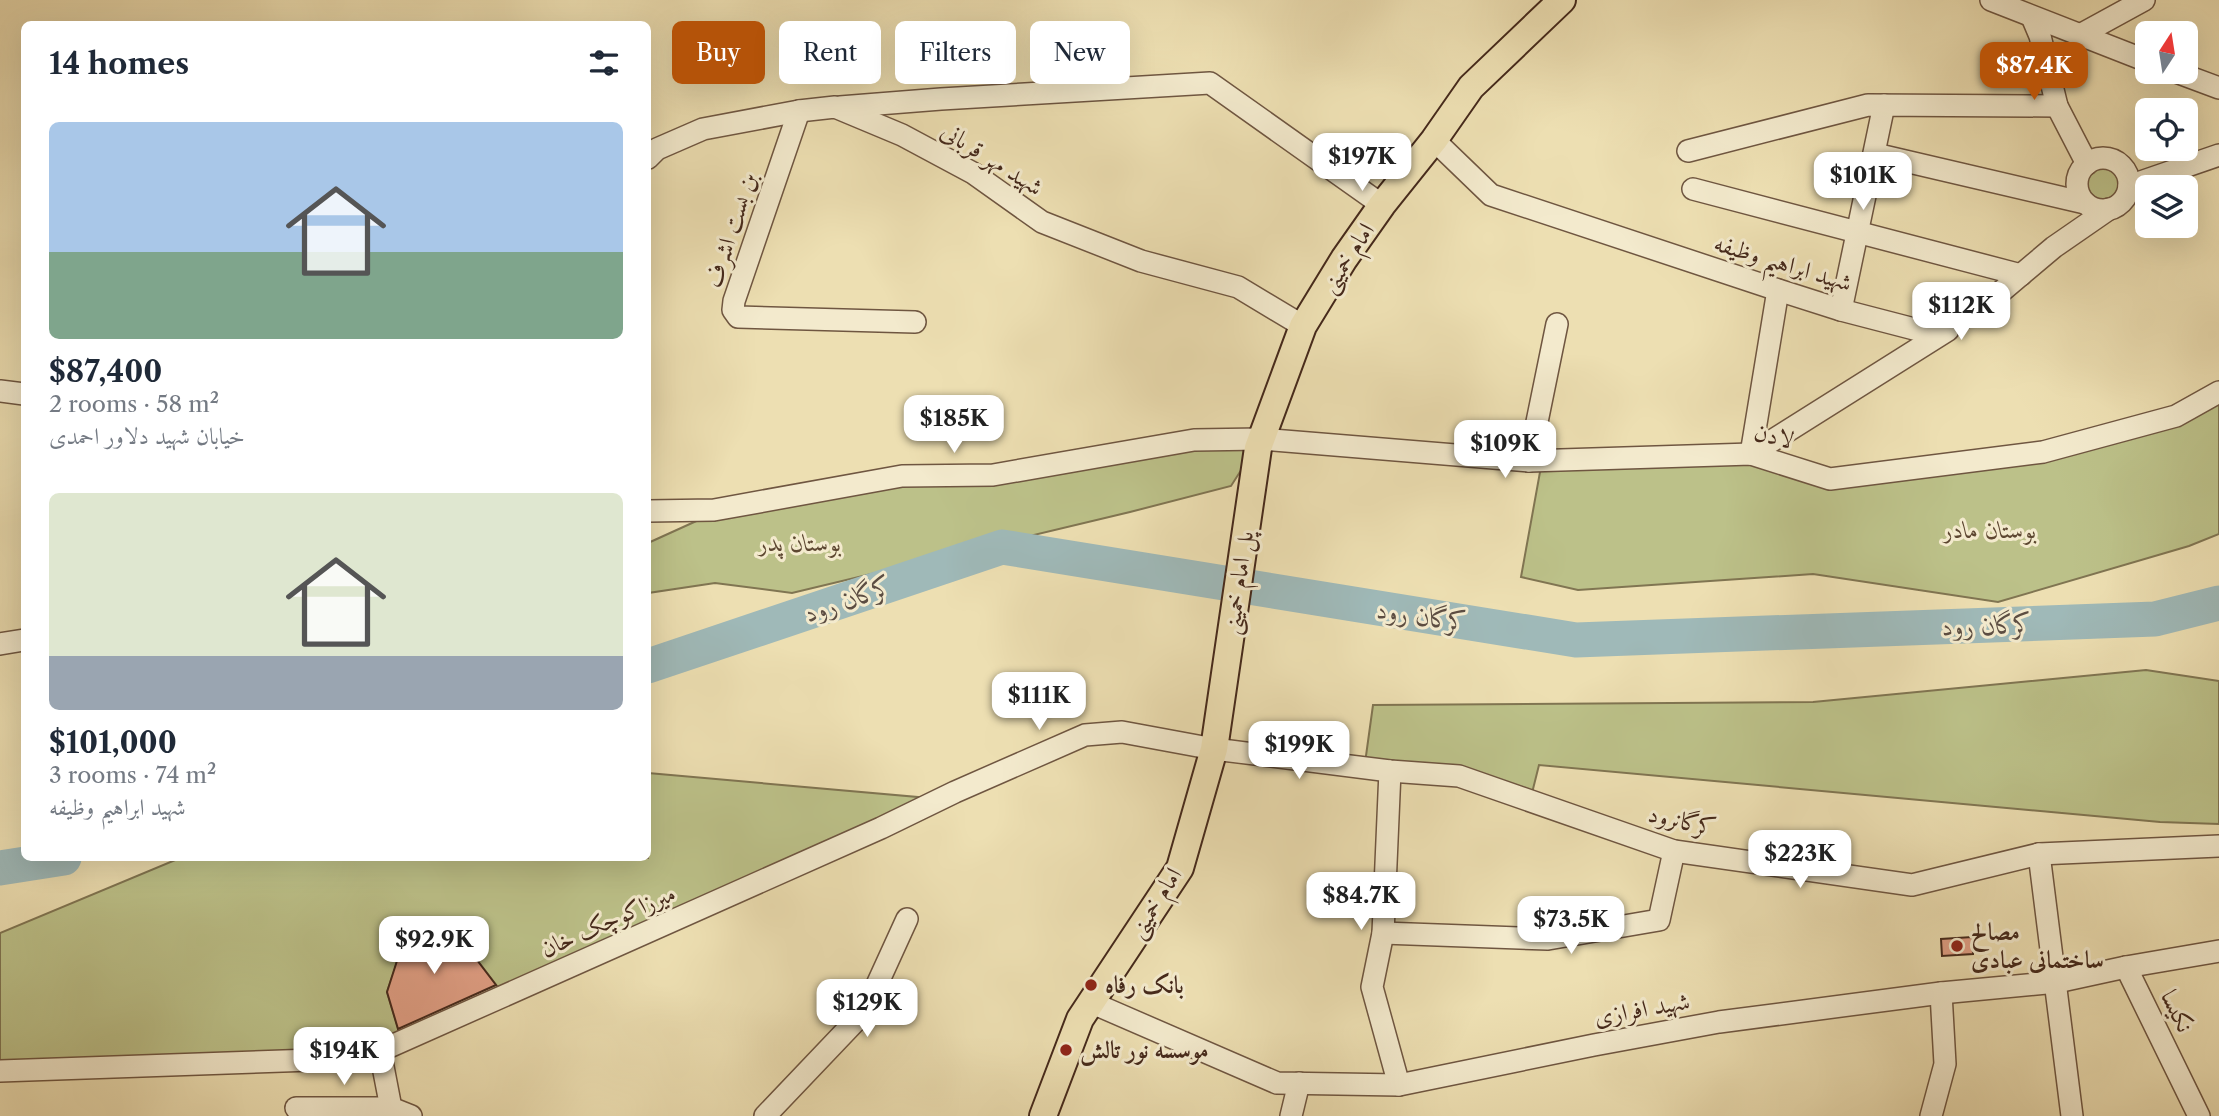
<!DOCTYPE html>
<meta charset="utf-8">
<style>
:root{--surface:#fff;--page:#f6f6f7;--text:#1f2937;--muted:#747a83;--accent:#b45309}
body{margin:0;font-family:"Libre Caslon Text",Amiri,serif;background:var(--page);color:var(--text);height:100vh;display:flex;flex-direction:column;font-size:26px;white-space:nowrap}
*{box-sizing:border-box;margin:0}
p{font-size:23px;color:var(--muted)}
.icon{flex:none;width:38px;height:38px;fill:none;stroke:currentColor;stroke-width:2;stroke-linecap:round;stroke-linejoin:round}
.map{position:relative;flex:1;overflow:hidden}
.sheet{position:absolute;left:21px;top:21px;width:630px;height:840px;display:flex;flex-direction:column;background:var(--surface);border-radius:10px;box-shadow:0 7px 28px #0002}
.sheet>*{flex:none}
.banner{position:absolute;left:672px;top:21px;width:665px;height:63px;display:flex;gap:14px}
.needle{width:46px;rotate:12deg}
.tools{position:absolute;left:2135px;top:21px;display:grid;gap:14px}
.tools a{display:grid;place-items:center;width:63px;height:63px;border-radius:10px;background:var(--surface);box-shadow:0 7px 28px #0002;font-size:35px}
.price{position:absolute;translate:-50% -60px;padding:0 16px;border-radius:14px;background:#fff;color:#222;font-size:23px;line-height:46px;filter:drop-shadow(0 2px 4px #0008)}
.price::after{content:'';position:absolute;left:50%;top:42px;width:21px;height:16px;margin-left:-10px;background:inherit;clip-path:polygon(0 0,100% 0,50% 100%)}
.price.on{background:var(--accent);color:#fff}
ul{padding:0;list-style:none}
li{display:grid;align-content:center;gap:14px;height:371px;padding:0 28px}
li span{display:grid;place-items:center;height:217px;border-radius:10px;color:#555}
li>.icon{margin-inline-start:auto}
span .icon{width:126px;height:126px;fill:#fffc;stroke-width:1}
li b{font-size:30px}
h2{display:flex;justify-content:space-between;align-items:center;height:84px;padding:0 28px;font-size:30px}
.tag{padding:0 24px;border-radius:10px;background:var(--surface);box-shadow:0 7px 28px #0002;font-size:24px;line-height:63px}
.tag.on{background:var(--accent);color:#fff}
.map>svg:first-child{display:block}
.green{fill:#bcc189;stroke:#807552;stroke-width:2}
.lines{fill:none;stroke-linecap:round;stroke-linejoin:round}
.river{stroke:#9fb9b8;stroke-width:35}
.building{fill:#e19f85;stroke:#45291b;stroke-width:2}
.minor-casing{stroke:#6f5641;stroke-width:24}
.major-casing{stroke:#45291b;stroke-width:30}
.minor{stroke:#f3eacd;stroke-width:21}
.major{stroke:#eddfb2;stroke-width:26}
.poi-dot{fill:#8f2418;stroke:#f3eacd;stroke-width:2.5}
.labels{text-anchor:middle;stroke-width:6;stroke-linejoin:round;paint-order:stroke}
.street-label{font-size:24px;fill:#45291b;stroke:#f3eacd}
.park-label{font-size:24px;font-style:italic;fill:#5d4731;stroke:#f3eacd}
.poi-label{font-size:24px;font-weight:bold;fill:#45291b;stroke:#f3eacd;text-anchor:start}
.water-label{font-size:26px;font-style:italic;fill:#5c4d42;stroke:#f3eacd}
</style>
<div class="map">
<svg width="2219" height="1116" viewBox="0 0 2219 1116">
<rect width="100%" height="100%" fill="#eddfb2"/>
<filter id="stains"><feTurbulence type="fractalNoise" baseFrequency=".00286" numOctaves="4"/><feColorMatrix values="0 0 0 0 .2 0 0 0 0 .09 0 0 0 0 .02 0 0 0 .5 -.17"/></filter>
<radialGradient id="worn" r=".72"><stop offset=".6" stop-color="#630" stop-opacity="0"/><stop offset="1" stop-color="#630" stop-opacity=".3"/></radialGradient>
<g class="green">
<circle cx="2103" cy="183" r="24"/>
<polygon points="2219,392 2219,534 2189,546 1998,602 1813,574 1578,590 1521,577 1542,461 1751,455 1830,480 2043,453"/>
<polygon points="1261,439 1231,486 1130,512 792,593 715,583 648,593 648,543 714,513 902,477"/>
<polygon points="2146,670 2219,681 2219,824 2160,822 1539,765 1530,801 1365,763 1373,705 1813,702"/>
<polygon points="648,773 940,799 504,995 451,926 405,939 387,992 402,1041 380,1051 0,1071 0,933 180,858 648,858"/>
</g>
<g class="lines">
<g class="river">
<polyline points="648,666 1002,547 1576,640 2155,619 2219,603"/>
<polyline points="0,868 64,858"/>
</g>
</g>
<g class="building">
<polygon points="451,926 496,985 398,1029 387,992 404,939"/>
<polygon points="1972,937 1973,954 1942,956 1941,939"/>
</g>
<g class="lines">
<defs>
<g id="minor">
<polyline points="1991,0 2147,61"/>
<polyline points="2032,17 2040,36 2057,106 2087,164"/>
<polyline points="2080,35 2144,0"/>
<polyline points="2176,72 2219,88"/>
<polyline points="840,107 941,99 1210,83 1382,205"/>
<polyline points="799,111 734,301 733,310 738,317 915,322"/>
<polyline points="1434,140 1491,195 1778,290 1841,310 1918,330 1938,329 1977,312 2054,247 2109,209"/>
<polyline points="1688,151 1868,105 2057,106"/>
<polyline points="1875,154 2085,203"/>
<polyline points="648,158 657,149 703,129 799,111 835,107 902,135 973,173 1042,222 1141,261 1238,287 1303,326"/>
<circle cx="2103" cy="184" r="26"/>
<polyline points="2129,186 2219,155"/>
<polyline points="1693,189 2021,275"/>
<polyline points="1841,310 1884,105"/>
<polyline points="0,391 24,394"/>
<polyline points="1751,454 1948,330"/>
<polyline points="1751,454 1778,290"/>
<polyline points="1529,461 1557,324"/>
<polyline points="648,511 714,510 902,476 993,475 1194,440 1261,439 1529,461 1751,454 1830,479 2043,452 2176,416 2219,392"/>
<polyline points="0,644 24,640"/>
<polyline points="1390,771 1383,933 1372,987 1399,1085"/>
<polyline points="2039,854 2072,1116"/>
<polyline points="1383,933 1548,939 1659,920 1674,851"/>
<polyline points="2126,967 2199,1116"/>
<polyline points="1090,1002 1277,1083 1399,1085 1594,1045 1719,1022 1941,993 2057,982 2126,967 2219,951"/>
<polyline points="380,1051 391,1108 411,1116"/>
<polyline points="0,1071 341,1059 380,1051 881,828 955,792 1085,735 1122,732 1214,749 1390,771 1459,776 1674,851 1912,885 2039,854 2219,846"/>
<polyline points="296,1108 391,1108"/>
<polyline points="765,1116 865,1011 907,919"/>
<polyline points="1291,1116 1299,1083"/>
<polyline points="1931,1116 1945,1064 1941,993"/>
</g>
<polyline id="major" points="1043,1116 1080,1019 1180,868 1214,749 1258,448 1303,326 1344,259 1382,205 1434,140 1471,87 1562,0"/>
</defs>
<use href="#minor" class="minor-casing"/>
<use href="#major" class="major-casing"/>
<use href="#minor" class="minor"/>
<use href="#major" class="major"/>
</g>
<g class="poi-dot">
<circle cx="1957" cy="946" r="7"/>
<circle cx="1091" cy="985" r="7"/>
<circle cx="1066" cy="1050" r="7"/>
</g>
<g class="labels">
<g class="street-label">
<text transform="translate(992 159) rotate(32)" y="8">شهید مهر قربانی</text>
<text transform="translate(731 230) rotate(-72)" y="8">بن بست اشرف</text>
<text transform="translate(1347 258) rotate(-57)" y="8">امام خمینی</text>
<text transform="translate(1783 263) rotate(17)" y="8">شهید ابراهیم وظیفه</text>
<text transform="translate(1774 436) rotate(13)" y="8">لادن</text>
<text transform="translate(1238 583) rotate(-82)" y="8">پل امام خمینی</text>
<text transform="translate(1682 821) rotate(13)" y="8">کرگانرود</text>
<text transform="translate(1155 903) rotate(-58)" y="8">امام خمینی</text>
<text transform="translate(608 921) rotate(-24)" y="8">میرزاکوچک خان</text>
<text transform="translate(1642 1009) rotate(-10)" y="8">شهید افرازی</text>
<text transform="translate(2177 1011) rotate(64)" y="8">نکیسا</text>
</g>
<g class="park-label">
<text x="1990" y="538">بوستان مادر</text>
<text x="800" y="551">بوستان پدر</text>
</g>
<g class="poi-label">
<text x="1971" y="940">مصالح<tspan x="1971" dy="28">ساختمانی عبادی</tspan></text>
<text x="1105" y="993">بانک رفاه</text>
<text x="1080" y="1058">موسسه نور تالش</text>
</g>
<g class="water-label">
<text transform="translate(849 599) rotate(-19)" y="9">کرگان رود</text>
<text transform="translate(1423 616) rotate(9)" y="9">کرگان رود</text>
<text transform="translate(1988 625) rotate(-2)" y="9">کرگان رود</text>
</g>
</g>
<rect width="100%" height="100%" filter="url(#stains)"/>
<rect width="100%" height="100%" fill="url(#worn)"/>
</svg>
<div class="tools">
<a><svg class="needle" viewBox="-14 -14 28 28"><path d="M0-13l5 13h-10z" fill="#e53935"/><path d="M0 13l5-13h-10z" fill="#747a83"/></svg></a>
<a><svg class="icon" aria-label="locate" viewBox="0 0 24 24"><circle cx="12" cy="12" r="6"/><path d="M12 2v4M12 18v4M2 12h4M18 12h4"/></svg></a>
<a><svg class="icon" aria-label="layers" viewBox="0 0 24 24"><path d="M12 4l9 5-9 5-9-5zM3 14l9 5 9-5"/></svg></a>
</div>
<b class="price on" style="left:2034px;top:102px">$87.4K</b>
<b class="price" style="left:1362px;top:193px">$197K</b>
<b class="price" style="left:1863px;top:212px">$101K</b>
<b class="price" style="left:1961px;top:342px">$112K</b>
<b class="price" style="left:954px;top:455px">$185K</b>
<b class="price" style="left:1505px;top:480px">$109K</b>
<b class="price" style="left:1039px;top:732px">$111K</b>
<b class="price" style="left:1299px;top:781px">$199K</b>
<b class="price" style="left:1800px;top:890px">$223K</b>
<b class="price" style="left:1361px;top:932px">$84.7K</b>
<b class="price" style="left:1571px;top:956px">$73.5K</b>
<b class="price" style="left:434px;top:976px">$92.9K</b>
<b class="price" style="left:867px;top:1039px">$129K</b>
<b class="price" style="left:344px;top:1087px">$194K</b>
<div class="banner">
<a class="tag on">Buy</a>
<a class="tag">Rent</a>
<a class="tag">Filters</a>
<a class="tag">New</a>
</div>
<section class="sheet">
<h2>14 homes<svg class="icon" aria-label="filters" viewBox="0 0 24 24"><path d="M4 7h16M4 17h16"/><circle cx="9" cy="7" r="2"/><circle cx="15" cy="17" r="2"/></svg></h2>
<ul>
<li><span style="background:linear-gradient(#a9c7e8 60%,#7fa58c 0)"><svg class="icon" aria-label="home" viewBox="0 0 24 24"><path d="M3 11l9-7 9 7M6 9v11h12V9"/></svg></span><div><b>$87,400</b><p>2 rooms · 58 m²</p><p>خیابان شهید دلاور احمدی</p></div></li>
<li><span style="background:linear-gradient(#dfe7d0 75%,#9aa5b1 0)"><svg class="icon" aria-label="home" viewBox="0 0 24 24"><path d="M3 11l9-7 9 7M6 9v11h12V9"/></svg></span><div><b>$101,000</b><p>3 rooms · 74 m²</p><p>شهید ابراهیم وظیفه</p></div></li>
</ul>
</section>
</div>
